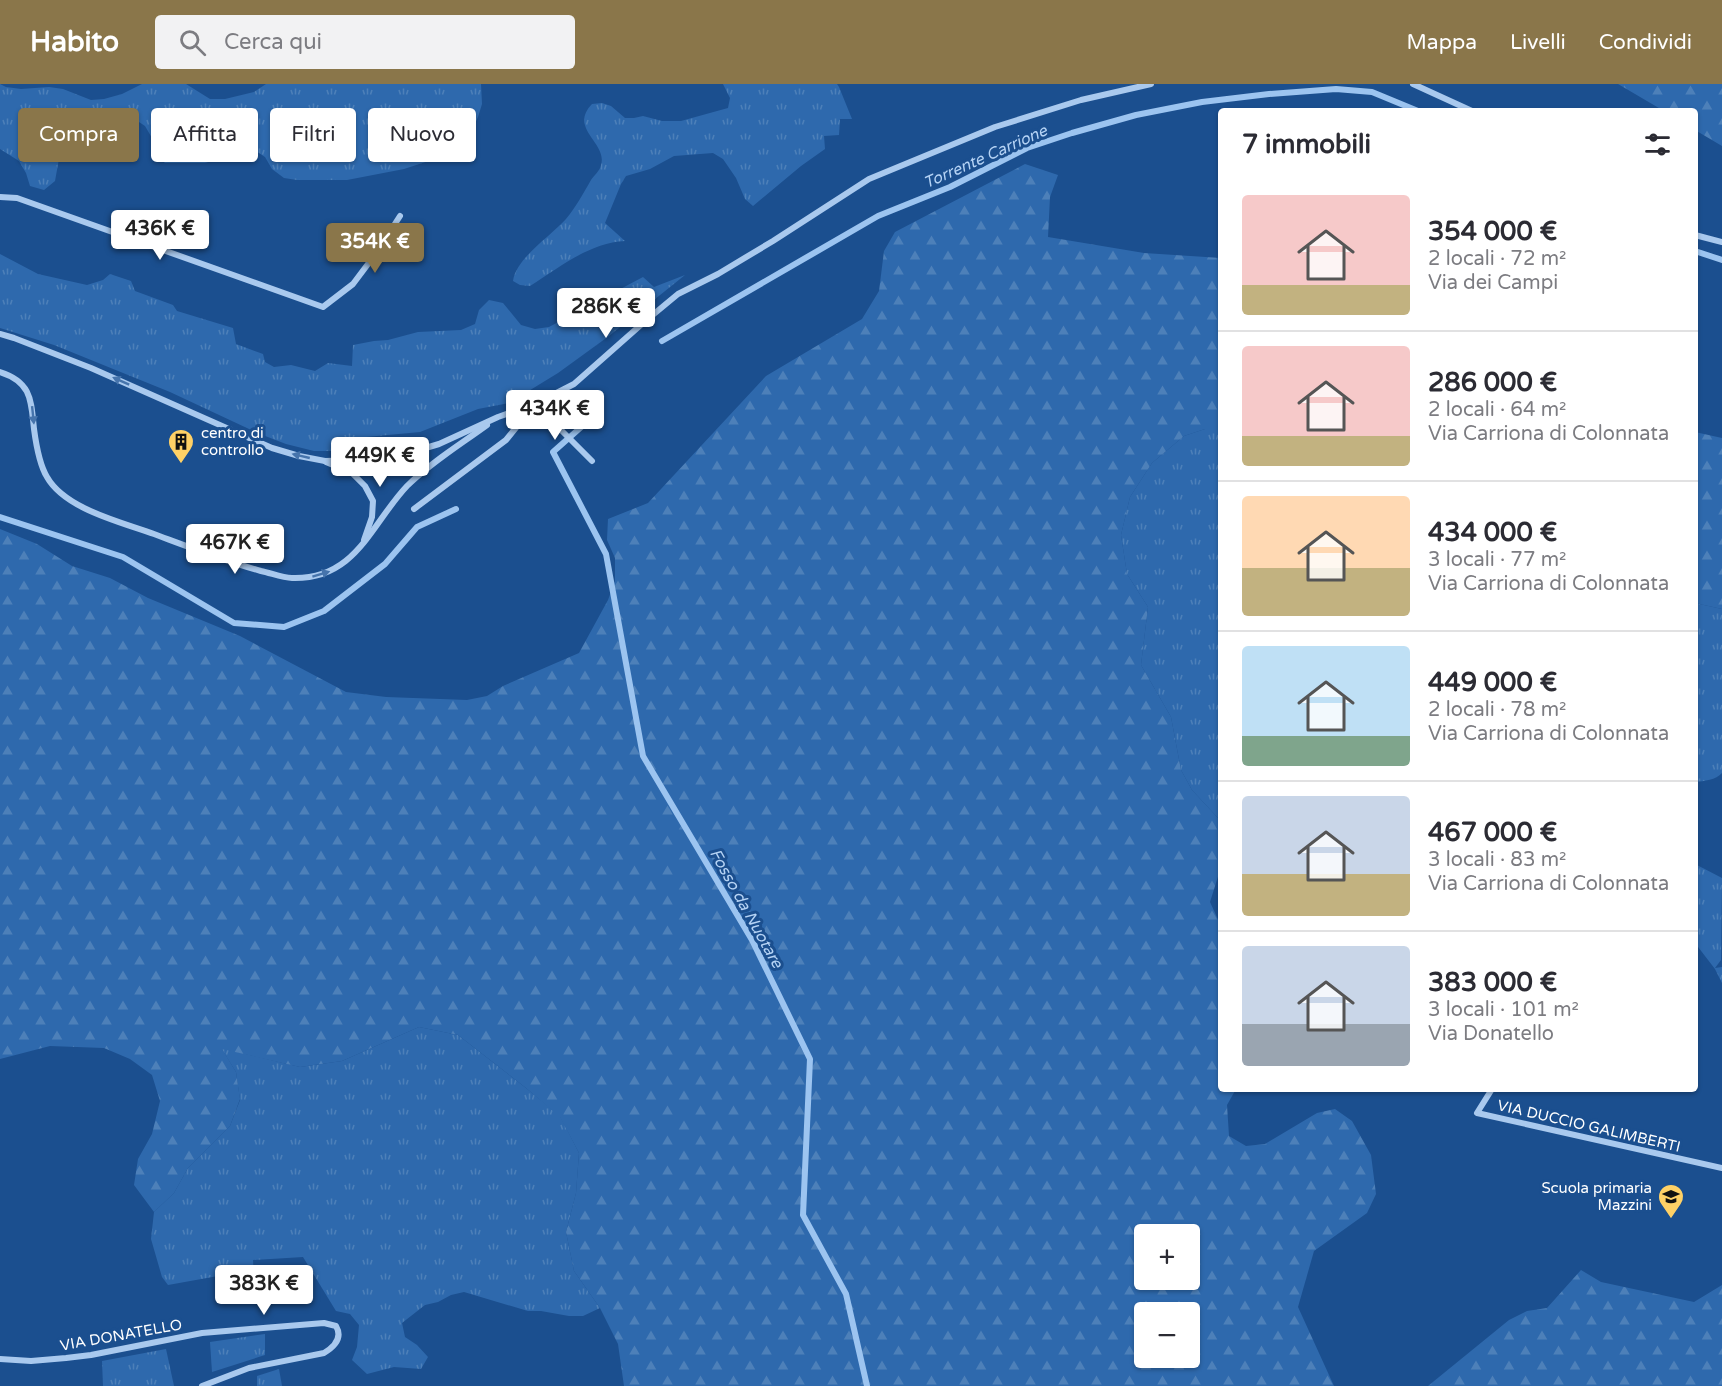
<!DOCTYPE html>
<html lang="it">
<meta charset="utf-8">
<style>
:root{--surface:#fff;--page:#f2f2f3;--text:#2b2b33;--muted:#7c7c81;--line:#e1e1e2;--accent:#8a764a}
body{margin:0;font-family:"Varela Round",sans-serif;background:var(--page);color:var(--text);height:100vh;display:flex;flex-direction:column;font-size:22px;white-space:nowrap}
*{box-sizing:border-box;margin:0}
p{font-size:20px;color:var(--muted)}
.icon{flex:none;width:33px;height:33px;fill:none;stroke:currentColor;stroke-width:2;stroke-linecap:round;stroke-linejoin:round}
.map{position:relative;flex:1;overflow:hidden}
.details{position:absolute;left:1218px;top:24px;width:480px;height:984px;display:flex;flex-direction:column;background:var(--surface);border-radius:6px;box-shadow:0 2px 4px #0004}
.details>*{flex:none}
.banner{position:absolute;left:18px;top:24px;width:570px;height:54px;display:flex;gap:12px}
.buttons{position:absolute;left:1134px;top:1140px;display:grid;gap:12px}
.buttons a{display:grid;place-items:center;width:66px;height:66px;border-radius:6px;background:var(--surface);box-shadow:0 2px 4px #0004;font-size:30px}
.price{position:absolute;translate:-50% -51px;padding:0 14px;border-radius:6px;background:#fff;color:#222;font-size:20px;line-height:39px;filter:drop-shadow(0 2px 3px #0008)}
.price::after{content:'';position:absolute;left:50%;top:36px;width:18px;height:14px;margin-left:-9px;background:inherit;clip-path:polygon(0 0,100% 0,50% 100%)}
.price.on{background:var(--accent);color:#fff}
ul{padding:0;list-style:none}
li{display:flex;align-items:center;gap:18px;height:150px;padding:0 24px}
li+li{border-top:2px solid var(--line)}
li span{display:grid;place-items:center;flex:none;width:168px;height:120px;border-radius:6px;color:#555}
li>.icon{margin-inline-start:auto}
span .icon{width:72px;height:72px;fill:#fffc;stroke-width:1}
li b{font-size:26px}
h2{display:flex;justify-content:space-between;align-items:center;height:72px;padding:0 24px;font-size:26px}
.chip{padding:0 21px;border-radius:6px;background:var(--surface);box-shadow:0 2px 4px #0004;font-size:21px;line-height:54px}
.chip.on{background:var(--accent);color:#fff}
header{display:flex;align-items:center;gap:36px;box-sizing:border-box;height:84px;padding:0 30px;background:var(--accent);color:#fff}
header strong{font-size:28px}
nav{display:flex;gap:33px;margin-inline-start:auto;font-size:21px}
.search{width:420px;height:54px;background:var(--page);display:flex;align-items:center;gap:15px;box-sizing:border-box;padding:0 21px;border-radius:6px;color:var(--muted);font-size:22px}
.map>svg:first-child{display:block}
.grass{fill:url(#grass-tufts)}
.forest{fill:url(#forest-firs);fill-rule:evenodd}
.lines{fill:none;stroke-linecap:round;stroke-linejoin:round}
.stream{stroke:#9cc4f0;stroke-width:6}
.street{stroke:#a9c9ee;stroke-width:6}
.oneway{fill:#4674ac}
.labels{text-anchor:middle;stroke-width:6;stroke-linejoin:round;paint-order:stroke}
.poi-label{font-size:15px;fill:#fff;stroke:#1b4f8f;text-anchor:start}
.street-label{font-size:15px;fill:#fff;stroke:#1b4f8f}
.water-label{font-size:16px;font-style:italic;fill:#b5d3f5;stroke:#1b4f8f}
</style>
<header>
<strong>Habito</strong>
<div class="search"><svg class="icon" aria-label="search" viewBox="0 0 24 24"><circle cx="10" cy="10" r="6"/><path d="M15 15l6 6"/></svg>Cerca qui</div>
<nav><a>Mappa</a><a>Livelli</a><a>Condividi</a></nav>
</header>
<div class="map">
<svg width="1722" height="1302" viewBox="0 0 1722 1302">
<defs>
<pattern id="grass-tufts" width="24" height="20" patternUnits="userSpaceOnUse" patternTransform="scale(1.5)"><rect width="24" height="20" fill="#2e69ad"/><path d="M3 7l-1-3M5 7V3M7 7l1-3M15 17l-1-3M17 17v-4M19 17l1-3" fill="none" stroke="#4d80b9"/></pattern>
<pattern id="forest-firs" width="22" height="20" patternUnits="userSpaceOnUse" patternTransform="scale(1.5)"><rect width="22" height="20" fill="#2e69ad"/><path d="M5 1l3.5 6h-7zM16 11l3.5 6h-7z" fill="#4d80b9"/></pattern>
</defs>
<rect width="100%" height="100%" fill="#1b4f8f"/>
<g class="grass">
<polygon points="0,0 6,3 21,5 49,3 63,5 91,16 104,15 122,10 142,0 186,0 210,15 225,15 254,8 266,0 481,0 482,20 478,33 466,59 456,68 404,85 347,96 297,96 284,94 272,85 265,73 253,65 205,79 165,79 154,69 152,54 145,42 133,34 120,35 80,49 69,58 60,69 55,97 44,106 30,102 26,89 19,77 0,65"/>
<path d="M 723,0 L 837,0 L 839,3 L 852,35 L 840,35 L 839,51 L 824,52 L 825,65 L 801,82 L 753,122 L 745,115 L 736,94 L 723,75 L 713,69 L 674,72 L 650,85 L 626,92 L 621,100 L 605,139 L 625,157 C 589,159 560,183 530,202 L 520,201 L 513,197 C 516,174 551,152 566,135 C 576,123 583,110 591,96 C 594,91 600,87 601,81 C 608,59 568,45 592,20 L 602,19 L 611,22 L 625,34 L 634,34 L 643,32 L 662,37 L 681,37 L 728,24 L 730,14 Z"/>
<polygon points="0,170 38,190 87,201 103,196 110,190 131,197 135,207 173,221 177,227 233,244 236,260 263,270 265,278 274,283 291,281 315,287 328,279 352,282 353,261 374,257 388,256 418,248 461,246 475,240 479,226 489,216 503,219 521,241 535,245 549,243 643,193 654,203 685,191 609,252 558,289 509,319 478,325 420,348 366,353 350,357 352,367 314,367 286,360 260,350 170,308 54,261 0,244"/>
<polygon points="1205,345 1221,345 1221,741 1218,734 1192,706 1181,686 1171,633 1141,581 1148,523 1127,490 1121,451 1130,413 1152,379 1184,352"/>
<path d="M 1695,519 L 1722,525 L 1722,689 C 1716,696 1704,697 1695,698 Z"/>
<polygon points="1695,780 1722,794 1721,876 1715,884 1722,883 1722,899 1715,885 1695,859"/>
<polygon points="419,943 458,951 526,1004 560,1032 579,1069 576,1109 566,1148 574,1187 600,1224 583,1232 569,1232 541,1227 528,1227 464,1208 451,1211 438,1218 425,1221 402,1239 405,1253 417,1261 428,1273 421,1285 394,1283 367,1290 352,1276 357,1263 359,1241 350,1230 336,1227 303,1173 253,1176 254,1194 218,1192 168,1201 162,1193 151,1155 154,1128 174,1109 188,1084 230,1042 240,1016 236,988 221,964 300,983 342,977"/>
<polygon points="265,1250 265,1271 212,1288 210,1258"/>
<polygon points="166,1265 174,1302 103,1302 102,1277"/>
<polygon points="279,1285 282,1302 257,1302 257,1292"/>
</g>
<g class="forest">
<polygon points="1618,0 1722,0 1722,62 1695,46 1695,27 1664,27"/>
<path d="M 1025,80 L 1058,91 L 1050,113 L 1048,153 L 1144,169 L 1221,174 L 1221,345 L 1205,345 L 1184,352 L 1152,379 L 1130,413 L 1121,451 L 1127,490 L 1148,523 L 1141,581 L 1171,633 L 1181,686 L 1192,706 L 1218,734 L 1221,741 L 1221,783 L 1210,818 L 1221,842 L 1221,1005 L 1236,1005 L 1227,1021 L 1229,1052 L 1246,1062 L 1265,1060 L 1317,1029 L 1335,1025 L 1352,1037 L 1371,1071 L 1376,1110 L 1367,1129 L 1314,1167 L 1298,1223 L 1334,1302 L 624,1302 L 618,1260 L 600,1224 L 574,1187 L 566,1148 L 576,1109 L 579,1069 L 560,1033 L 526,1004 L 458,951 L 419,943 L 342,977 L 300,983 L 222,965 L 236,988 L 240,1015 L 230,1042 L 188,1084 L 174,1109 L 154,1128 L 134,1101 L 138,1075 L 152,1050 L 160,1017 L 152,991 L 130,975 L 104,964 L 50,962 L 0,975 L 0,445 L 37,460 L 72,482 L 110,494 L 148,514 L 240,552 L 346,608 L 386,613 L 467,616 L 487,612 L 503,602 L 579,569 L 608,516 L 615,497 L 615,474 L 607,456 L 608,435 L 648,419 L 766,292 L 862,235 L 879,207 L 884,167 L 895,148 ZM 1190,1150 L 1190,1196 L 1144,1196 L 1144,1150 ZM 1190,1228 L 1190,1274 L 1144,1274 L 1144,1228 Z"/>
<polygon points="1695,348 1722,354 1722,525 1695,519"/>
<polygon points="1581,1186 1601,1198 1694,1218 1722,1201 1722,1302 1428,1302 1509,1236 1527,1227 1547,1224"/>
</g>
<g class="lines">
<g class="stream">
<polyline points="1695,167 1722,176"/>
<polyline points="662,257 878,132 950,103 1027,64 1072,49 1136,31 1202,18 1269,10 1336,5 1372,8 1418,27"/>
<polyline points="597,329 553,368 606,470 643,672 752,856 810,975 803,1131 846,1210 867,1302"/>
<polyline points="0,433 123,473 234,539 284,543 324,527 385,480 417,443 456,425"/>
</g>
<g class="street">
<polyline points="1413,0 1472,27"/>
<polyline points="0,113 17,114 323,223 353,200 377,168 400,132"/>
<polyline points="1695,151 1722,158"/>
<polyline points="0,250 14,254 91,284 272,364 299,372 325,377 359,376 402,371 439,360 498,333 535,320 574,300 643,239 678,210 718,190 773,157 869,95 995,43 1081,16 1151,0"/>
<path d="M 0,288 C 32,298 31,317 34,345 C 36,360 39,380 47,393 C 65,425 121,438 154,450 C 189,463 225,477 261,487 C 271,489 282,494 292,494 C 356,496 371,440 407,402 C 430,379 461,360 487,341"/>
<polyline points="326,378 352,389 365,402 373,417 372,433 364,456"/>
<polyline points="414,425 506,356 535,320 592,377"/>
<polyline points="1492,1005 1477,1029 1722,1084"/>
<path d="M 0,1275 L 31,1277 L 66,1274 L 91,1271 L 202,1249 L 324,1239 L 336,1242 C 343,1254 334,1263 324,1269 L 249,1284 L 202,1302"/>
</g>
</g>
<defs><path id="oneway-solid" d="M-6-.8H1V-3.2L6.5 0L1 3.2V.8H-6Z" transform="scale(1.5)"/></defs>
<g class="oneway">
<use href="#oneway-solid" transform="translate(121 297) rotate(-156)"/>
<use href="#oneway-solid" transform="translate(33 331) rotate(84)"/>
<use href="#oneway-solid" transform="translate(301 372) rotate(-167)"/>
<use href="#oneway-solid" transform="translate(321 490) rotate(-17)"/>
</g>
<defs>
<symbol id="building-pin" viewBox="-11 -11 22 30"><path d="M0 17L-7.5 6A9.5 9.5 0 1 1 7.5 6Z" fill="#ffd166" stroke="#1b4f8f"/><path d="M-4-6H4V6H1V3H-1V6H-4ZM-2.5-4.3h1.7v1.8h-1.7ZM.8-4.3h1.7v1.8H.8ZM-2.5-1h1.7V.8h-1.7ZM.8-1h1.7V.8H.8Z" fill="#111"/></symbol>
<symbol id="school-pin" viewBox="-11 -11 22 30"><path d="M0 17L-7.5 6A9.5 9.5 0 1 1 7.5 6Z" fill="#ffd166" stroke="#1b4f8f"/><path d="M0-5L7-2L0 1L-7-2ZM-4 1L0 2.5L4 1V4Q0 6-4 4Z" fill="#111"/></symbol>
</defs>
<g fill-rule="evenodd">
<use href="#building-pin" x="166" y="343" width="30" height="40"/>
<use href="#school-pin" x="1656" y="1098" width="30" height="40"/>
</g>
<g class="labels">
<g class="poi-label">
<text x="201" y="354">centro di<tspan x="201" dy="17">controllo</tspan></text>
<text x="1652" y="1109" text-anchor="end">Scuola primaria<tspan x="1652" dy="17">Mazzini</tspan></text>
</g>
<g class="street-label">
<text transform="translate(1589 1042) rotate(13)" y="5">VIA DUCCIO GALIMBERTI</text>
<text transform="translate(121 1251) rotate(-10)" y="5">VIA DONATELLO</text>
</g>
<g class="water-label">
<text transform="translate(985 72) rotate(-24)" y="6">Torrente Carrione</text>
<text transform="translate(747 824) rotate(61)" y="6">Fosso da Nuotare</text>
</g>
</g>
</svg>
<div class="buttons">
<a>+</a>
<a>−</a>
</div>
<b class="price" style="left:160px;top:177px">436K €</b>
<b class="price on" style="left:375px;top:190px">354K €</b>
<b class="price" style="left:606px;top:255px">286K €</b>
<b class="price" style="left:555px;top:357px">434K €</b>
<b class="price" style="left:380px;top:404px">449K €</b>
<b class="price" style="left:235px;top:491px">467K €</b>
<b class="price" style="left:264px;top:1232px">383K €</b>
<div class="banner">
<a class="chip on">Compra</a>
<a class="chip">Affitta</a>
<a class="chip">Filtri</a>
<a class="chip">Nuovo</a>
</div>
<section class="details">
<h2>7 immobili<svg class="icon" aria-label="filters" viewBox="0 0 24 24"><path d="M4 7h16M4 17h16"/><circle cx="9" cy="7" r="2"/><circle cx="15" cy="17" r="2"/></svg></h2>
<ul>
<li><span style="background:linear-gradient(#f6c9c9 75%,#c2b280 0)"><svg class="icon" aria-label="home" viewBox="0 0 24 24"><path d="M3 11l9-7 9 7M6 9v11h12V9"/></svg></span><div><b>354 000 €</b><p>2 locali · 72 m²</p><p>Via dei Campi</p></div></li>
<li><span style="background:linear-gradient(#f6c9c9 75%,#c2b280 0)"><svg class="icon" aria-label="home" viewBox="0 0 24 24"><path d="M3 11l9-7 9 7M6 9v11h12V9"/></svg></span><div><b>286 000 €</b><p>2 locali · 64 m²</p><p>Via Carriona di Colonnata</p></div></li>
<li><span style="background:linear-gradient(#ffd9b3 60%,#c2b280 0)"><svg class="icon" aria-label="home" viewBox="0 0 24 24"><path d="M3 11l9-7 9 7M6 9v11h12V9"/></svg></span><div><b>434 000 €</b><p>3 locali · 77 m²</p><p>Via Carriona di Colonnata</p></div></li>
<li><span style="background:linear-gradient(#bfe0f5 75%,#7fa58c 0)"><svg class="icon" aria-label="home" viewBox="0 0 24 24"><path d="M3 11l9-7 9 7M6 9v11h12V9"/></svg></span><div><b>449 000 €</b><p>2 locali · 78 m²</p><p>Via Carriona di Colonnata</p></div></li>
<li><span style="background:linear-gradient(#c9d6e8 65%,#c2b280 0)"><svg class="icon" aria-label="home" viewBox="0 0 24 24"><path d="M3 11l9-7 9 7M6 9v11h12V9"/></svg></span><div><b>467 000 €</b><p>3 locali · 83 m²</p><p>Via Carriona di Colonnata</p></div></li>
<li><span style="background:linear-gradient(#c9d6e8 65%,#9aa5b1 0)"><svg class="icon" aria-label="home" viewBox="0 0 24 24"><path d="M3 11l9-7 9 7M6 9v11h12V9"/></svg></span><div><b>383 000 €</b><p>3 locali · 101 m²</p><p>Via Donatello</p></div></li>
</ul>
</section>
</div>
